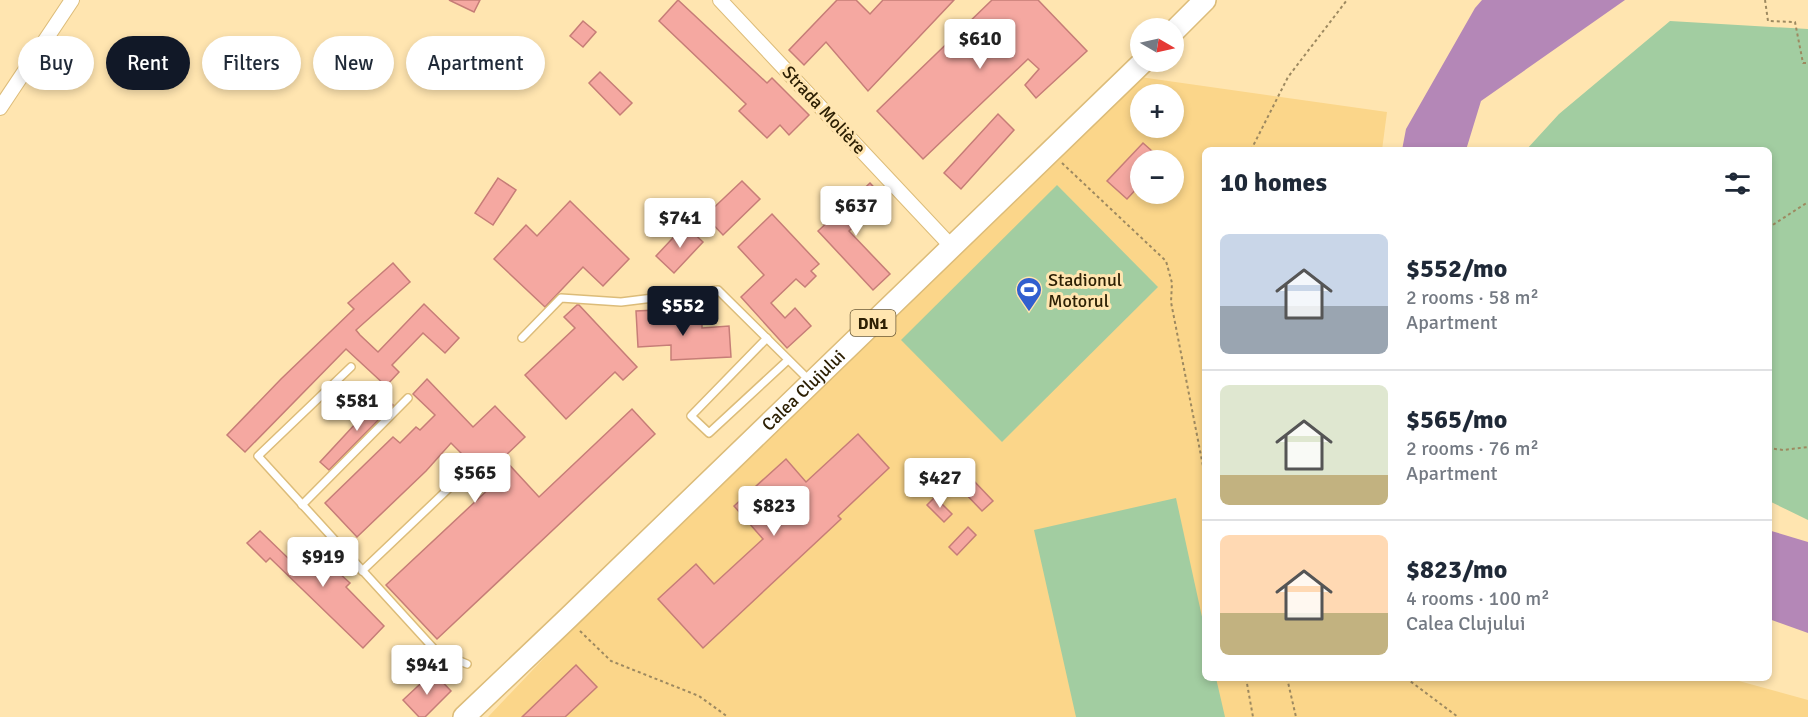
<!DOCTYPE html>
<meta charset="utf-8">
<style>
:root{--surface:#fff;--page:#f6f6f7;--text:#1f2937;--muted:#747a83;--line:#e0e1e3;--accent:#111827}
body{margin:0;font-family:Signika,sans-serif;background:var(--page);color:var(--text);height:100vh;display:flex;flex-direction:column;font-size:22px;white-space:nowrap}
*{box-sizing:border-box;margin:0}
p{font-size:20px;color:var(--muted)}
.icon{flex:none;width:33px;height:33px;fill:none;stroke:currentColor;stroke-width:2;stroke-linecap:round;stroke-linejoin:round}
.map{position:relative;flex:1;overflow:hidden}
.drawer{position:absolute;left:1202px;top:147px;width:570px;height:534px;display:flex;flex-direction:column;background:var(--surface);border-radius:9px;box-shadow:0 3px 9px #0003}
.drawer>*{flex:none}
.top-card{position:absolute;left:18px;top:36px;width:570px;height:54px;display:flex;gap:12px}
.needle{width:39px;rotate:99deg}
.controls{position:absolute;left:1130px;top:18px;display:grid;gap:12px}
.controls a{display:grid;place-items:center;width:54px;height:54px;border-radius:50%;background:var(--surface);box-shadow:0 3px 9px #0003;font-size:30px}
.price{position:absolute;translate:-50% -51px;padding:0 14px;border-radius:6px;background:#fff;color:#222;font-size:20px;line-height:39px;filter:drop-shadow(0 2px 3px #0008)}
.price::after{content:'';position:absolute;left:50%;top:36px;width:18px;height:14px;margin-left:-9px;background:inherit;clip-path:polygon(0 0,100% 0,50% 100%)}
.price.on{background:var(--accent);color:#fff}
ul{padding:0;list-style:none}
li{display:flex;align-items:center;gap:18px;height:150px;padding:0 18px}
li+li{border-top:2px solid var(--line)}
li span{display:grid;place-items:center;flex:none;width:168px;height:120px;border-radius:9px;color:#555}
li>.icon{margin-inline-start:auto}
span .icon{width:72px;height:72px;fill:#fffc;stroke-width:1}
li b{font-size:26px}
h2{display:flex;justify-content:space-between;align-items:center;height:72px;padding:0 18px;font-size:26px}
.pill{padding:0 21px;border-radius:27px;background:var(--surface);box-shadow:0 3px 9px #0003;font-size:21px;line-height:54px}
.pill.on{background:var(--accent);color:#fff}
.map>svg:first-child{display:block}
.built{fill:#fbd68a;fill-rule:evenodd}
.green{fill:#a2cda1}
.water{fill:#b487b7}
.building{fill:#f5a8a1;stroke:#c67d77;stroke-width:1.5}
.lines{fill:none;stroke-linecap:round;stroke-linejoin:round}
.lane-casing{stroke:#dcbc79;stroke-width:10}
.street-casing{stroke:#dcbc79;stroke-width:16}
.primary-casing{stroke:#dcbc79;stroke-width:24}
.path{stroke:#9d8960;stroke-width:2;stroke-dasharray:3 3;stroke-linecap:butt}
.lane{stroke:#fff;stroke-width:7}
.street{stroke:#fff;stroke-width:14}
.primary{stroke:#fff;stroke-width:21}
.labels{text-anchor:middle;stroke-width:6;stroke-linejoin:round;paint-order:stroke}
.shield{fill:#ffe5b0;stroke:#6c5b38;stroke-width:1.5}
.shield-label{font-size:16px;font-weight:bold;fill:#2d2004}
.street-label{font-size:18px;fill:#2d2004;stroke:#ffe5b0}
.poi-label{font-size:18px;fill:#2d2004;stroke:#ffe5b0;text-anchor:start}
</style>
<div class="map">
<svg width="1808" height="717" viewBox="0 0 1808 717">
<rect width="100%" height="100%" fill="#ffe5b0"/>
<path class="built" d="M 1140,77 L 1387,112 L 1382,150 L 1204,150 L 1204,678 L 1728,678 L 1808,700 L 1808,717 L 488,717 L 784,405 ZM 1140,94 L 1173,94 L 1173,128 L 1140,128 ZM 1140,160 L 1173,160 L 1173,194 L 1140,194 Z"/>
<g class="green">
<polygon points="1670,21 1808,29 1808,520 1769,501 1768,150 1526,150 1559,114"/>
<polygon points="1057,185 1158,287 1002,442 901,340"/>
<polygon points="1176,498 1204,626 1204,678 1216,678 1225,717 1076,717 1034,530"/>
</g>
<g class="water">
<polygon points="1482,0 1625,0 1481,101 1466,150 1402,150 1406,129 1475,8"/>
<polygon points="1768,530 1808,542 1808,633 1769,619"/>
</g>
<g class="building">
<polygon points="449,0 480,0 474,12"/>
<polygon points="678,0 767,83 772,78 809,115 789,135 780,125 767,138 739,111 746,104 659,21"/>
<polygon points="837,0 856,0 870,14 883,0 954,0 868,91 826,42 804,65 789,50"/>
<polygon points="992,0 1038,0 1087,51 1036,98 1025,85 1039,69 1028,59 923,159 877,111"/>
<polygon points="583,21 596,32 583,47 570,36"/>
<polygon points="600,72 632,103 620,115 589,83"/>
<polygon points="998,114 1014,130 961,189 944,173"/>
<polygon points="1143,143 1162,160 1140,160 1140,185 1127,199 1107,181"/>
<polygon points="498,178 516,190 493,225 475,213"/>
<polygon points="742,181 760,199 723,235 705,216"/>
<polygon points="870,183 884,198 849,231 890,274 873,290 818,231"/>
<polygon points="570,201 629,259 603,286 583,267 545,307 494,259 526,225 537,236"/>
<polygon points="772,214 819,264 811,271 816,276 805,287 796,279 771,303 785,318 795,308 811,326 787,348 741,297 764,275 738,247"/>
<polygon points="685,225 703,242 674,273 656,256"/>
<polygon points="393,263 410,282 356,330 360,335 378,352 424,304 459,338 445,353 423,333 392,365 399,372 386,386 346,349 245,452 227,435 281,379 354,309 348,303"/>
<polygon points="577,305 579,305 637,367 623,380 615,372 566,419 525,375 575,328 564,317"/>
<polygon points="656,310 657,320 702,317 702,328 729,326 731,357 671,360 671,345 638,347 636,311"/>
<polygon points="427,379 473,427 495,406 525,437 503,458 539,497 632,409 655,434 437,639 386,585 493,485 451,443 426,471 357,537 325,503 393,437 400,443 416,427 420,430 435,415 413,394"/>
<polygon points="382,395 393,405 329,470 320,462"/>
<polygon points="858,434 889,468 838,516 841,519 703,648 658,599 696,564 714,584 763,539 734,506 786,459 806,482"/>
<polygon points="973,480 993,501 982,511 962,490"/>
<polygon points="935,497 952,514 944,522 927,505"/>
<polygon points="968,527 976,535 957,555 949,547"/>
<polygon points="260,531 290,560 306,543 350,583 346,587 384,626 363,648 270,558 266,562 247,543"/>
<polygon points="576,665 597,687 565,717 522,717"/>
<polygon points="433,672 451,691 425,717 419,717 403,700"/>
</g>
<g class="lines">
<defs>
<g id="lane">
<polyline points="522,338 561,298 621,302 718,290 810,381"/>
<polyline points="767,338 691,416 709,433 788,360"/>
<polyline points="351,367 258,456 436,651 467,664"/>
<polyline points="302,505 408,398"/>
<polyline points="362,571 467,471"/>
</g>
<g id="street">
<polyline points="720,0 951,246"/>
<polyline points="0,108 72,0"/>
</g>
<g id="primary">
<polyline points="1173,32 1205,0"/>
<path id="s1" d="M 464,717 L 567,619 L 1143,62"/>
</g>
</defs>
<use href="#lane" class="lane-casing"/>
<use href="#street" class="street-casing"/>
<use href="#primary" class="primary-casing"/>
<g class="path">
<polyline points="1765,0 1768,21 1795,22 1803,63 1808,63"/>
<polyline points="1251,150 1288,77 1347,0"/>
<polyline points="1062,163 1166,261 1172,283 1171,302 1204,471"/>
<polyline points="1768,228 1808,202"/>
<polyline points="1768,448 1783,450 1808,447"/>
<polyline points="580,631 611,661 699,696 728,717"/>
<polyline points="1246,678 1253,717"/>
<polyline points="1287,678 1296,717"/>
<polyline points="1406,678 1458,717"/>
</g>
<use href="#lane" class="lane"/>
<use href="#street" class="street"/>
<use href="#primary" class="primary"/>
</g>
<defs>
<symbol id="stadium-pin" viewBox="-11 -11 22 30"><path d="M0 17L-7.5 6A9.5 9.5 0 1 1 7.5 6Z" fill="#325fcf" stroke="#ffe5b0"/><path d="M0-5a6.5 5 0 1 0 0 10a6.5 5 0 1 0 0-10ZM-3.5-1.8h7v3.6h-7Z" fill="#fff"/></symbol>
</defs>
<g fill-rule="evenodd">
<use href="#stadium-pin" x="1014" y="275" width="30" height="40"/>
</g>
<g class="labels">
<rect class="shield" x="850.5" y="310" width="45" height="26" rx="4.5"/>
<g class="shield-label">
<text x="873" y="329">DN1</text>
</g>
<g class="street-label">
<text transform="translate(824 110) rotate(47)" y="6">Strada Molière</text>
<text dy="6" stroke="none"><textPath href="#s1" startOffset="471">Calea Clujului</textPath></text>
</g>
<g class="poi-label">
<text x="1048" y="286">Stadionul<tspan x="1048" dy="21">Motorul</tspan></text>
</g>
</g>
</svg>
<div class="controls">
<a><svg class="needle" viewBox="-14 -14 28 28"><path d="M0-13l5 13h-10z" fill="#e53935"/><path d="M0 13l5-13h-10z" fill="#747a83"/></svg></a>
<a>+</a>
<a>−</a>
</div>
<b class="price" style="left:980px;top:70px">$610</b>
<b class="price" style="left:856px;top:237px">$637</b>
<b class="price" style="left:680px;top:249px">$741</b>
<b class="price on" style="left:683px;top:337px">$552</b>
<b class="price" style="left:357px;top:432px">$581</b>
<b class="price" style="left:475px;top:504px">$565</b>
<b class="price" style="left:940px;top:509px">$427</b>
<b class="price" style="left:774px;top:537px">$823</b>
<b class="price" style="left:323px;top:588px">$919</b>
<b class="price" style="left:427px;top:696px">$941</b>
<div class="top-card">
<a class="pill">Buy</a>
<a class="pill on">Rent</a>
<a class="pill">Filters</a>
<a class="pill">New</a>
<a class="pill">Apartment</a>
</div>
<section class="drawer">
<h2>10 homes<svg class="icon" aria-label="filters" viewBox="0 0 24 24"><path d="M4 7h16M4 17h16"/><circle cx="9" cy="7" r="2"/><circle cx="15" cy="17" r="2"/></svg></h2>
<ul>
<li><span style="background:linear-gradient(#c9d6e8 60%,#9aa5b1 0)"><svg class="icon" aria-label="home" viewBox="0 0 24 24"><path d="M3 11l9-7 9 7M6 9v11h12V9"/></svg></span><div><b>$552/mo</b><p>2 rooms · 58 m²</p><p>Apartment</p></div></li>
<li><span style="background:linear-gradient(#dfe7d0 75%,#c2b280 0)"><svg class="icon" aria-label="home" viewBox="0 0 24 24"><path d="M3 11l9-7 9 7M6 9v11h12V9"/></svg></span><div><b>$565/mo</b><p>2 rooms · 76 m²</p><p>Apartment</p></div></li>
<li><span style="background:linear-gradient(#ffd9b3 65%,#c2b280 0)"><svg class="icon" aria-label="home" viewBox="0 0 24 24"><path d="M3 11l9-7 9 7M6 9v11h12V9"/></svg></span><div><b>$823/mo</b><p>4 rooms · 100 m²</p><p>Calea Clujului</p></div></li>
</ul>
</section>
</div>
